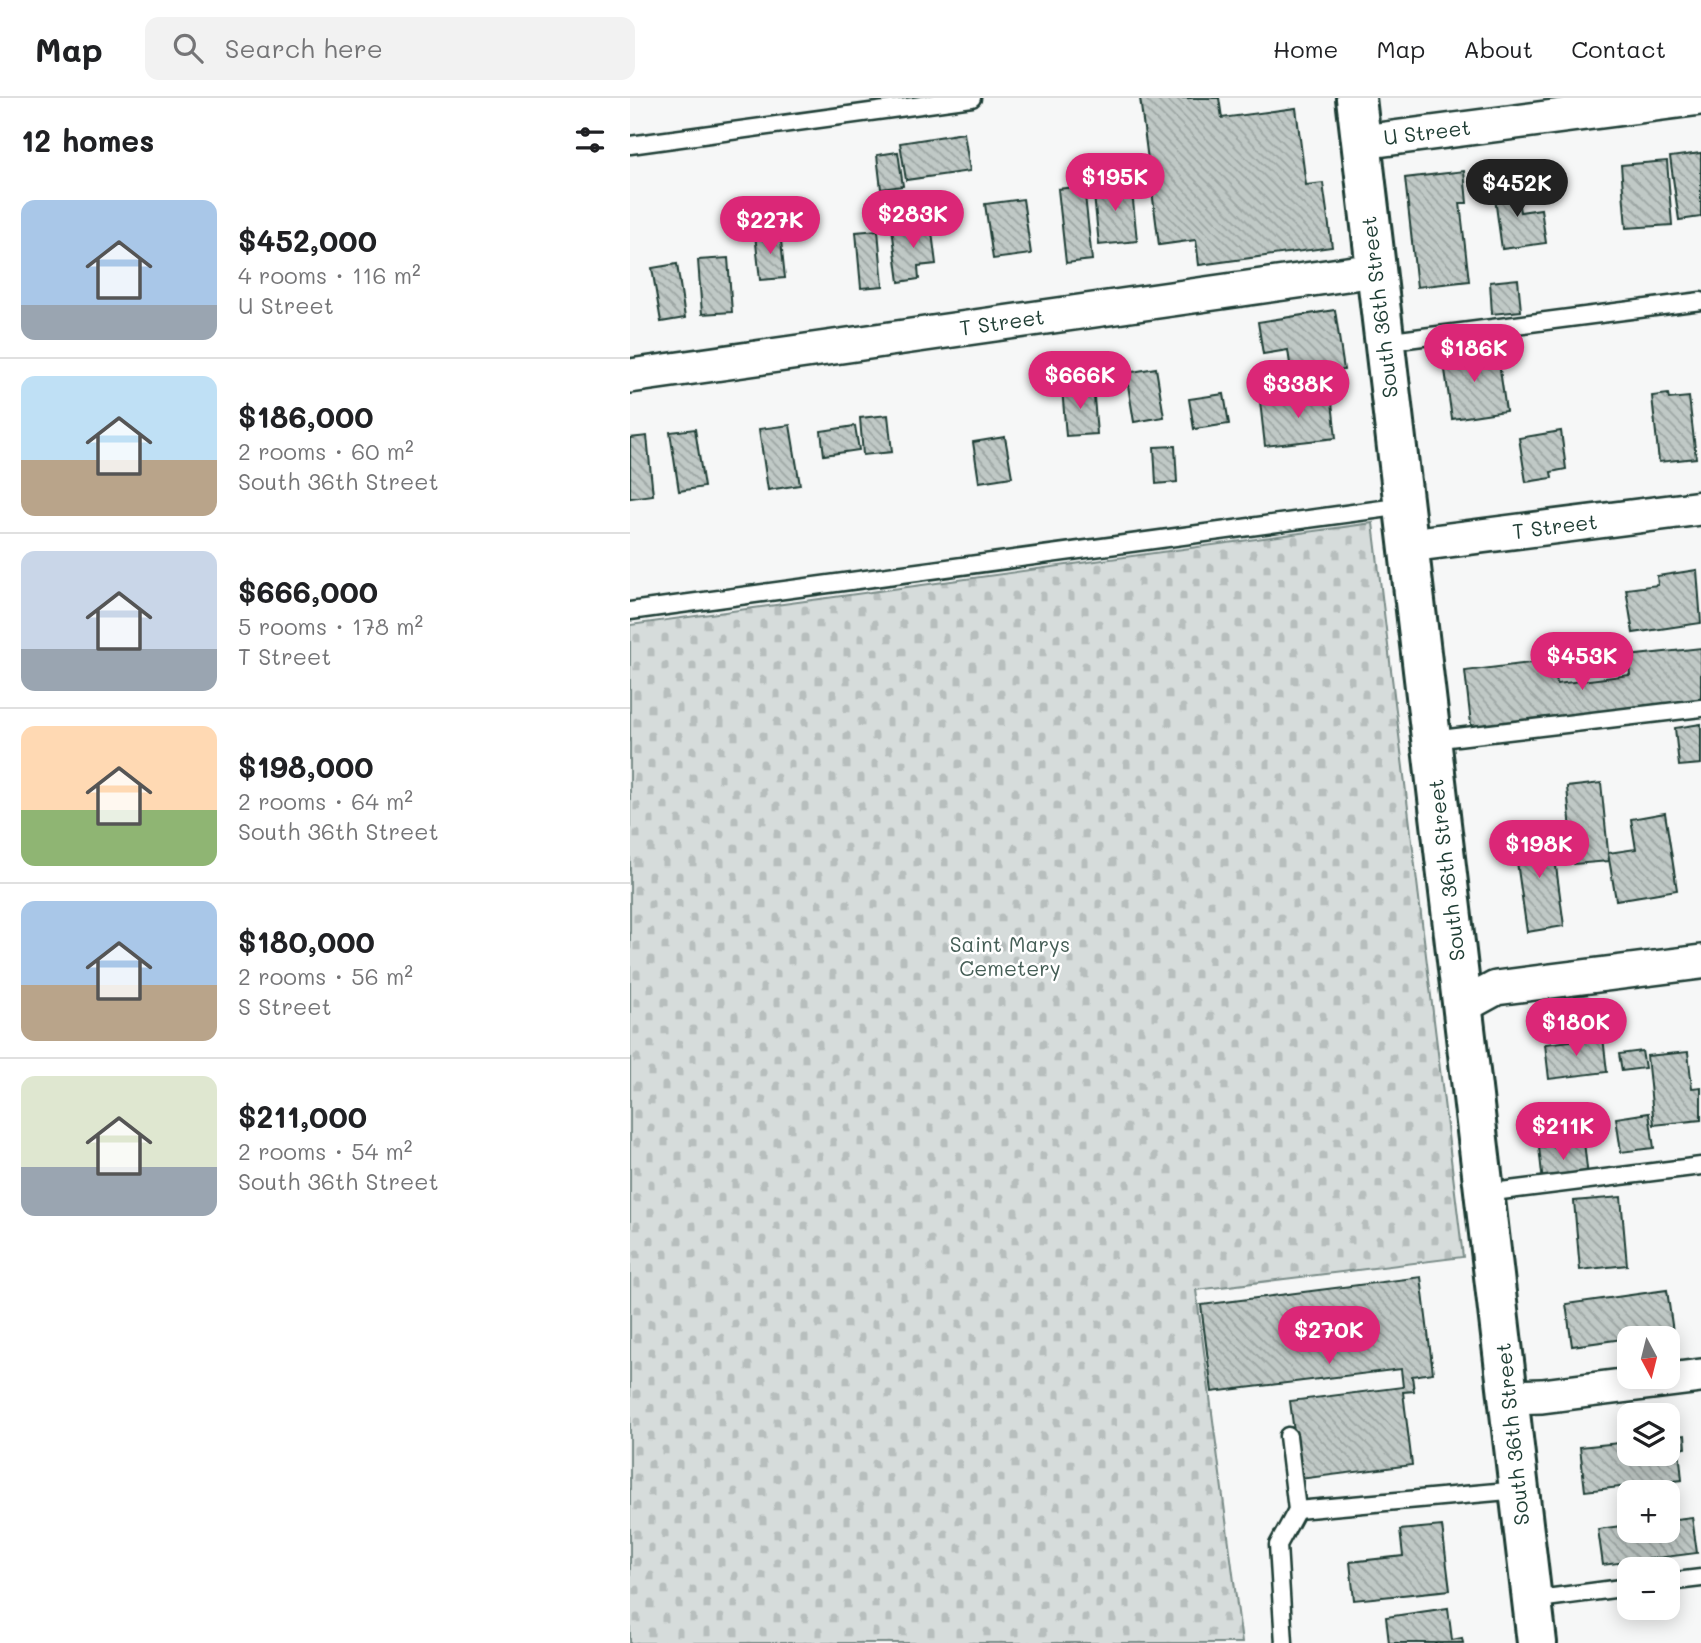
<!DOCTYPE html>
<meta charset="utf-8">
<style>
:root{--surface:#fff;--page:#f2f2f2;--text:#202124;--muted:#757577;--line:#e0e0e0;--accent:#db2777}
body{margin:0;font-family:Mali,sans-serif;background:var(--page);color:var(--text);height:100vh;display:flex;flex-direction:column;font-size:26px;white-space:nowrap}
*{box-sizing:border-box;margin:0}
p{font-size:23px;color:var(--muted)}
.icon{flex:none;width:38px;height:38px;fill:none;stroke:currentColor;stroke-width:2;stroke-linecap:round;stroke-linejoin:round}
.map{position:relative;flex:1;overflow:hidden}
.drawer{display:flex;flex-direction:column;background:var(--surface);width:630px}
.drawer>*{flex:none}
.needle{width:46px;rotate:173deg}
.buttons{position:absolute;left:987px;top:1228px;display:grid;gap:14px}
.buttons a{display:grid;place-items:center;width:63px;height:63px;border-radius:14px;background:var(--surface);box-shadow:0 4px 18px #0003;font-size:35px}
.price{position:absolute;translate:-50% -60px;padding:0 16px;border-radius:24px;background:var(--accent);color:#fff;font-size:23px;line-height:46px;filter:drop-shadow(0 2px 4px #0008)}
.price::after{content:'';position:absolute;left:50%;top:42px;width:21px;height:16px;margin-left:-10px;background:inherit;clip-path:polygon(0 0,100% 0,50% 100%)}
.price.on{background:#222;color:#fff}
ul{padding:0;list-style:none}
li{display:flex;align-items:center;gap:21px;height:175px;padding:0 21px}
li+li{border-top:2px solid var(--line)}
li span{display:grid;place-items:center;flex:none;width:196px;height:140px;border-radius:14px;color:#555}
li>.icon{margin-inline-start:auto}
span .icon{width:84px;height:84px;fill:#fffc;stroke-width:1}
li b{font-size:30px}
h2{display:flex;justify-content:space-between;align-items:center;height:84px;padding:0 21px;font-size:30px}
header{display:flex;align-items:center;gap:42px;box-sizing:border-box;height:98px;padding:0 35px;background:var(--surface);border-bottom:2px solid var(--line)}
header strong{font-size:33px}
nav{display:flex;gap:38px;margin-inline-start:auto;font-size:24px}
.search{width:490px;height:63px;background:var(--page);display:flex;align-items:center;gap:18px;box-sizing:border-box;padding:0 24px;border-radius:14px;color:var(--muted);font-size:26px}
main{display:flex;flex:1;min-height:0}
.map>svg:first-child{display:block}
.cemetery{fill:url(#cemetery-stones);stroke:#7a8c88;stroke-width:2}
.building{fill:url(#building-back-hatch);stroke:#1f3d34;stroke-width:2}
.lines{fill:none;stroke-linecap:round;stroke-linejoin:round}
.lane-casing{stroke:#1f3d34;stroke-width:21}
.street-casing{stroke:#1f3d34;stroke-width:38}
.secondary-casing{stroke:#1f3d34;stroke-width:44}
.lane{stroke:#fff;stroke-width:16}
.street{stroke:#fff;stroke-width:33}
.secondary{stroke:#fff;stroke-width:38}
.labels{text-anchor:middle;stroke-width:5;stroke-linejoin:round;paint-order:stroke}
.street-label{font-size:21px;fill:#1f3d34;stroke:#fff}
.park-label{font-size:21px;fill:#445d55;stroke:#fff}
</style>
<header>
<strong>Map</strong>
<div class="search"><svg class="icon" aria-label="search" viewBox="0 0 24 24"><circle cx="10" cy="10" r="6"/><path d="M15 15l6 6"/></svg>Search here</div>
<nav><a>Home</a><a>Map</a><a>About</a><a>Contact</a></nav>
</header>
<main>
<section class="drawer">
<h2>12 homes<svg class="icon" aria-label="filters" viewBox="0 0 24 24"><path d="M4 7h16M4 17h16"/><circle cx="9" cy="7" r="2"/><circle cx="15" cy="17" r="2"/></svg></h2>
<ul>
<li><span style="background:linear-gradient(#a9c7e8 75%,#9aa5b1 0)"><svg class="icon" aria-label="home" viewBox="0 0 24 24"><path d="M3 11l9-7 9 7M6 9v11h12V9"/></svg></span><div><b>$452,000</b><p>4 rooms · 116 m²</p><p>U Street</p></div></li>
<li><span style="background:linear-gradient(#bfe0f5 60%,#b9a48a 0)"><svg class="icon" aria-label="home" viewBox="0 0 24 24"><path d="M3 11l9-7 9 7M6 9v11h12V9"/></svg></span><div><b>$186,000</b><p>2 rooms · 60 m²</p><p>South 36th Street</p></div></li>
<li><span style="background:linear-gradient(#c9d6e8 70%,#9aa5b1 0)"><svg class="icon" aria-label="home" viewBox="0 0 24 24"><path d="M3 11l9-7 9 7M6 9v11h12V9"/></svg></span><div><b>$666,000</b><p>5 rooms · 178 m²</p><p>T Street</p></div></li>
<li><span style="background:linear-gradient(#ffd9b3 60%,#8fb573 0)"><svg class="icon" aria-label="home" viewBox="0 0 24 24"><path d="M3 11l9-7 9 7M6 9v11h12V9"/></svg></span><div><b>$198,000</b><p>2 rooms · 64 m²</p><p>South 36th Street</p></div></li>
<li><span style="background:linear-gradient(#a9c7e8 60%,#b9a48a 0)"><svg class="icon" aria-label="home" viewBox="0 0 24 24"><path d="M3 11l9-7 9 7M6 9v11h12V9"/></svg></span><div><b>$180,000</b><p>2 rooms · 56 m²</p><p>S Street</p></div></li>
<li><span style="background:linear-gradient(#dfe7d0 65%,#9aa5b1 0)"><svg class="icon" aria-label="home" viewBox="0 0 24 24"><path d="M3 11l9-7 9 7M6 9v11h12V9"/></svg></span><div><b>$211,000</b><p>2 rooms · 54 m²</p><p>South 36th Street</p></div></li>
</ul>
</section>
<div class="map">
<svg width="1071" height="1545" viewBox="0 0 1071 1545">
<defs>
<pattern id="cemetery-stones" width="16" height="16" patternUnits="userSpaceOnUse" patternTransform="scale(1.75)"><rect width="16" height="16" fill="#d6dcdb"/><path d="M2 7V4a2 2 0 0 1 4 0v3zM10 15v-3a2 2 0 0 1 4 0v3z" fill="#b7bebd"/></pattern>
<pattern id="building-back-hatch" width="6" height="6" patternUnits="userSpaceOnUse" patternTransform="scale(1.75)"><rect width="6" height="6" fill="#c0c9c6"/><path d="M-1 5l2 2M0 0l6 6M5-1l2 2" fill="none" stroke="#9ba4a2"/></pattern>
</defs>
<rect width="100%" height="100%" fill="#f6f7f7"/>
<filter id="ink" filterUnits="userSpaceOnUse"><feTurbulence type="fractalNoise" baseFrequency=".0143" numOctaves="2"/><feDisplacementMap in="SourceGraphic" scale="14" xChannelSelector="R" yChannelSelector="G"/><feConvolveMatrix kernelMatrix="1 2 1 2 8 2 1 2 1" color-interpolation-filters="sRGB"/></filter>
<g filter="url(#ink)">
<polygon class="cemetery" points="743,425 833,1159 566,1192 612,1545 0,1545 0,527"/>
<g class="building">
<polygon points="510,0 589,0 592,20 666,10 676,87 693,85 702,149 569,167 566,142 529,147"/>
<polygon points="334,35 340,73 276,82 270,45"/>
<polygon points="268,54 273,88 251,91 247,57"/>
<polygon points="1071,55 1071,119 1049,122 1040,59"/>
<polygon points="1037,63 1042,127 996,130 991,67"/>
<polygon points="834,73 837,105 830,105 839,183 787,189 775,80"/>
<polygon points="501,83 507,143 469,147 463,87"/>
<polygon points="885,83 890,114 911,111 916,145 872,151 863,86"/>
<polygon points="454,88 462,162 436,165 428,91"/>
<polygon points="393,101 401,156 363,161 355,106"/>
<polygon points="301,126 306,166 288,168 289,181 269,184 262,130"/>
<polygon points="248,132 253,188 231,190 226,134"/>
<polygon points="150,133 155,180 130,182 125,136"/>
<polygon points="98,160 102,214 72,216 68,162"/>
<polygon points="47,166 55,220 31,224 22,170"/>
<polygon points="888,181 891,213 862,216 860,184"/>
<polygon points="705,212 714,272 662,280 658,252 633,256 628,224"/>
<polygon points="867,251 876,313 822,321 813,258"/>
<polygon points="526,270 534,319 504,324 496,275"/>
<polygon points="463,287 467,336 436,338 432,290"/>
<polygon points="701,295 706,340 635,348 630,303"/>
<polygon points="594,296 599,326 564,331 559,301"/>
<polygon points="1038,296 1039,301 1059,299 1066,360 1029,364 1022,298"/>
<polygon points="258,317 262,354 233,357 230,320"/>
<polygon points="160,327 170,387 138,392 129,331"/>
<polygon points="225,328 229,352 194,357 191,333"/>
<polygon points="65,331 74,389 49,393 40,334"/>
<polygon points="931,333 936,371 921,374 922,380 896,384 889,340"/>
<polygon points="17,338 23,397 0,400 0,340"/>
<polygon points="375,339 382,379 349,384 343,344"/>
<polygon points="545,348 547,384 526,386 524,349"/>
<polygon points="1067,472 1071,525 1003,535 996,491 1028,487 1027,478"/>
<polygon points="1071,550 1071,609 842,635 835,573 924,562 927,586 1000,577 998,558"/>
<polygon points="1071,626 1071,666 1049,668 1045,630"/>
<polygon points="971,685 979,763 944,766 937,689"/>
<polygon points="1035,715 1047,792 986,802 978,755 1006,751 1001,721"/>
<polygon points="921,731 934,828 897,834 883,736"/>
<polygon points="973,939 977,974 919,981 915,946"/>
<polygon points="1012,953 1015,970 992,973 989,956"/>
<polygon points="1058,954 1062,990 1071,989 1071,1022 1024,1027 1017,958"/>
<polygon points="1019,1015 1024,1050 991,1054 986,1020"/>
<polygon points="954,1044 958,1079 913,1085 909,1049"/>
<polygon points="991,1099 997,1167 950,1172 944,1103"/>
<polygon points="791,1179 803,1275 782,1278 784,1293 773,1294 782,1367 670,1381 660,1303 773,1289 771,1271 582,1294 571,1207"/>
<polygon points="1037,1192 1043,1234 942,1248 936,1206"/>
<polygon points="1055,1337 1056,1350 1049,1351 1052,1382 955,1393 950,1349 999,1344 999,1356 1038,1356 1038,1339"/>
<polygon points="1062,1419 1067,1455 973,1467 968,1431 999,1427 999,1433 1038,1433 1038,1422"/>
<polygon points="812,1428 820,1492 724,1502 720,1464 773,1458 770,1432"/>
<polygon points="818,1510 822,1542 832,1540 833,1545 759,1545 756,1519"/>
</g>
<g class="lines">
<defs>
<g id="lane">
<polyline points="0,47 342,0"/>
<polyline points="754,244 1071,203"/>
<polyline points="0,513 774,408"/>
<polyline points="802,642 1071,610"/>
<polyline points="855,1095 1071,1068"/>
<polyline points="667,1412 889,1392"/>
<polyline points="1038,1484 1071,1480"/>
<polyline points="901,1502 999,1489"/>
<polyline points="654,1545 648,1447 667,1412 658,1338"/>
</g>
<g id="street">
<polyline points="732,44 1071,0"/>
<polyline points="0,278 745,172"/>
<polyline points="780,447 1071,410"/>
<polyline points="833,908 866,890 1071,864"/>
<polyline points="879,1299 912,1298 1071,1278"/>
</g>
<polyline id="secondary" points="726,0 907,1545"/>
</defs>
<use href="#lane" class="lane-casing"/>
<use href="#street" class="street-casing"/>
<use href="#secondary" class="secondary-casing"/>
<use href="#lane" class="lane"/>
<use href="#street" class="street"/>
<use href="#secondary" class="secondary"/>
</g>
</g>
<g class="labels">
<g class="street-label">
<text transform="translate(797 35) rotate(-7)" y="7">U Street</text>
<text transform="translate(750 209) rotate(-97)" y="7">South 36th Street</text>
<text transform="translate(372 225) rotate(-8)" y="7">T Street</text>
<text transform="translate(925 429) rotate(-7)" y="7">T Street</text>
<text transform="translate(817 772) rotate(-97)" y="7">South 36th Street</text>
<text transform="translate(883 1336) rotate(-96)" y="7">South 36th Street</text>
</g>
<g class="park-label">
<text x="380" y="854">Saint Marys<tspan x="380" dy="24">Cemetery</tspan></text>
</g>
</g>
</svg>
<div class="buttons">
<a><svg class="needle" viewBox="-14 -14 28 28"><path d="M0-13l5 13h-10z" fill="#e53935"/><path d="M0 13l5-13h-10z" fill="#757577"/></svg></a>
<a><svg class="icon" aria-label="layers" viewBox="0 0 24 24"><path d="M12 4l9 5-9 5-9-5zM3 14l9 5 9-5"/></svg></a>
<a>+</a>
<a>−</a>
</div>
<b class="price" style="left:485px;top:115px">$195K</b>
<b class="price on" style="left:887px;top:121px">$452K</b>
<b class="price" style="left:283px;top:152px">$283K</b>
<b class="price" style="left:140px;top:158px">$227K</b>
<b class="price" style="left:844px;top:286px">$186K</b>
<b class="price" style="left:450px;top:313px">$666K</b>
<b class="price" style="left:668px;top:322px">$338K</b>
<b class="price" style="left:952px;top:594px">$453K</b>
<b class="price" style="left:909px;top:782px">$198K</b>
<b class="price" style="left:946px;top:960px">$180K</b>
<b class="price" style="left:933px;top:1064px">$211K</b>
<b class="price" style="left:699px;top:1268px">$270K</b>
</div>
</main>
